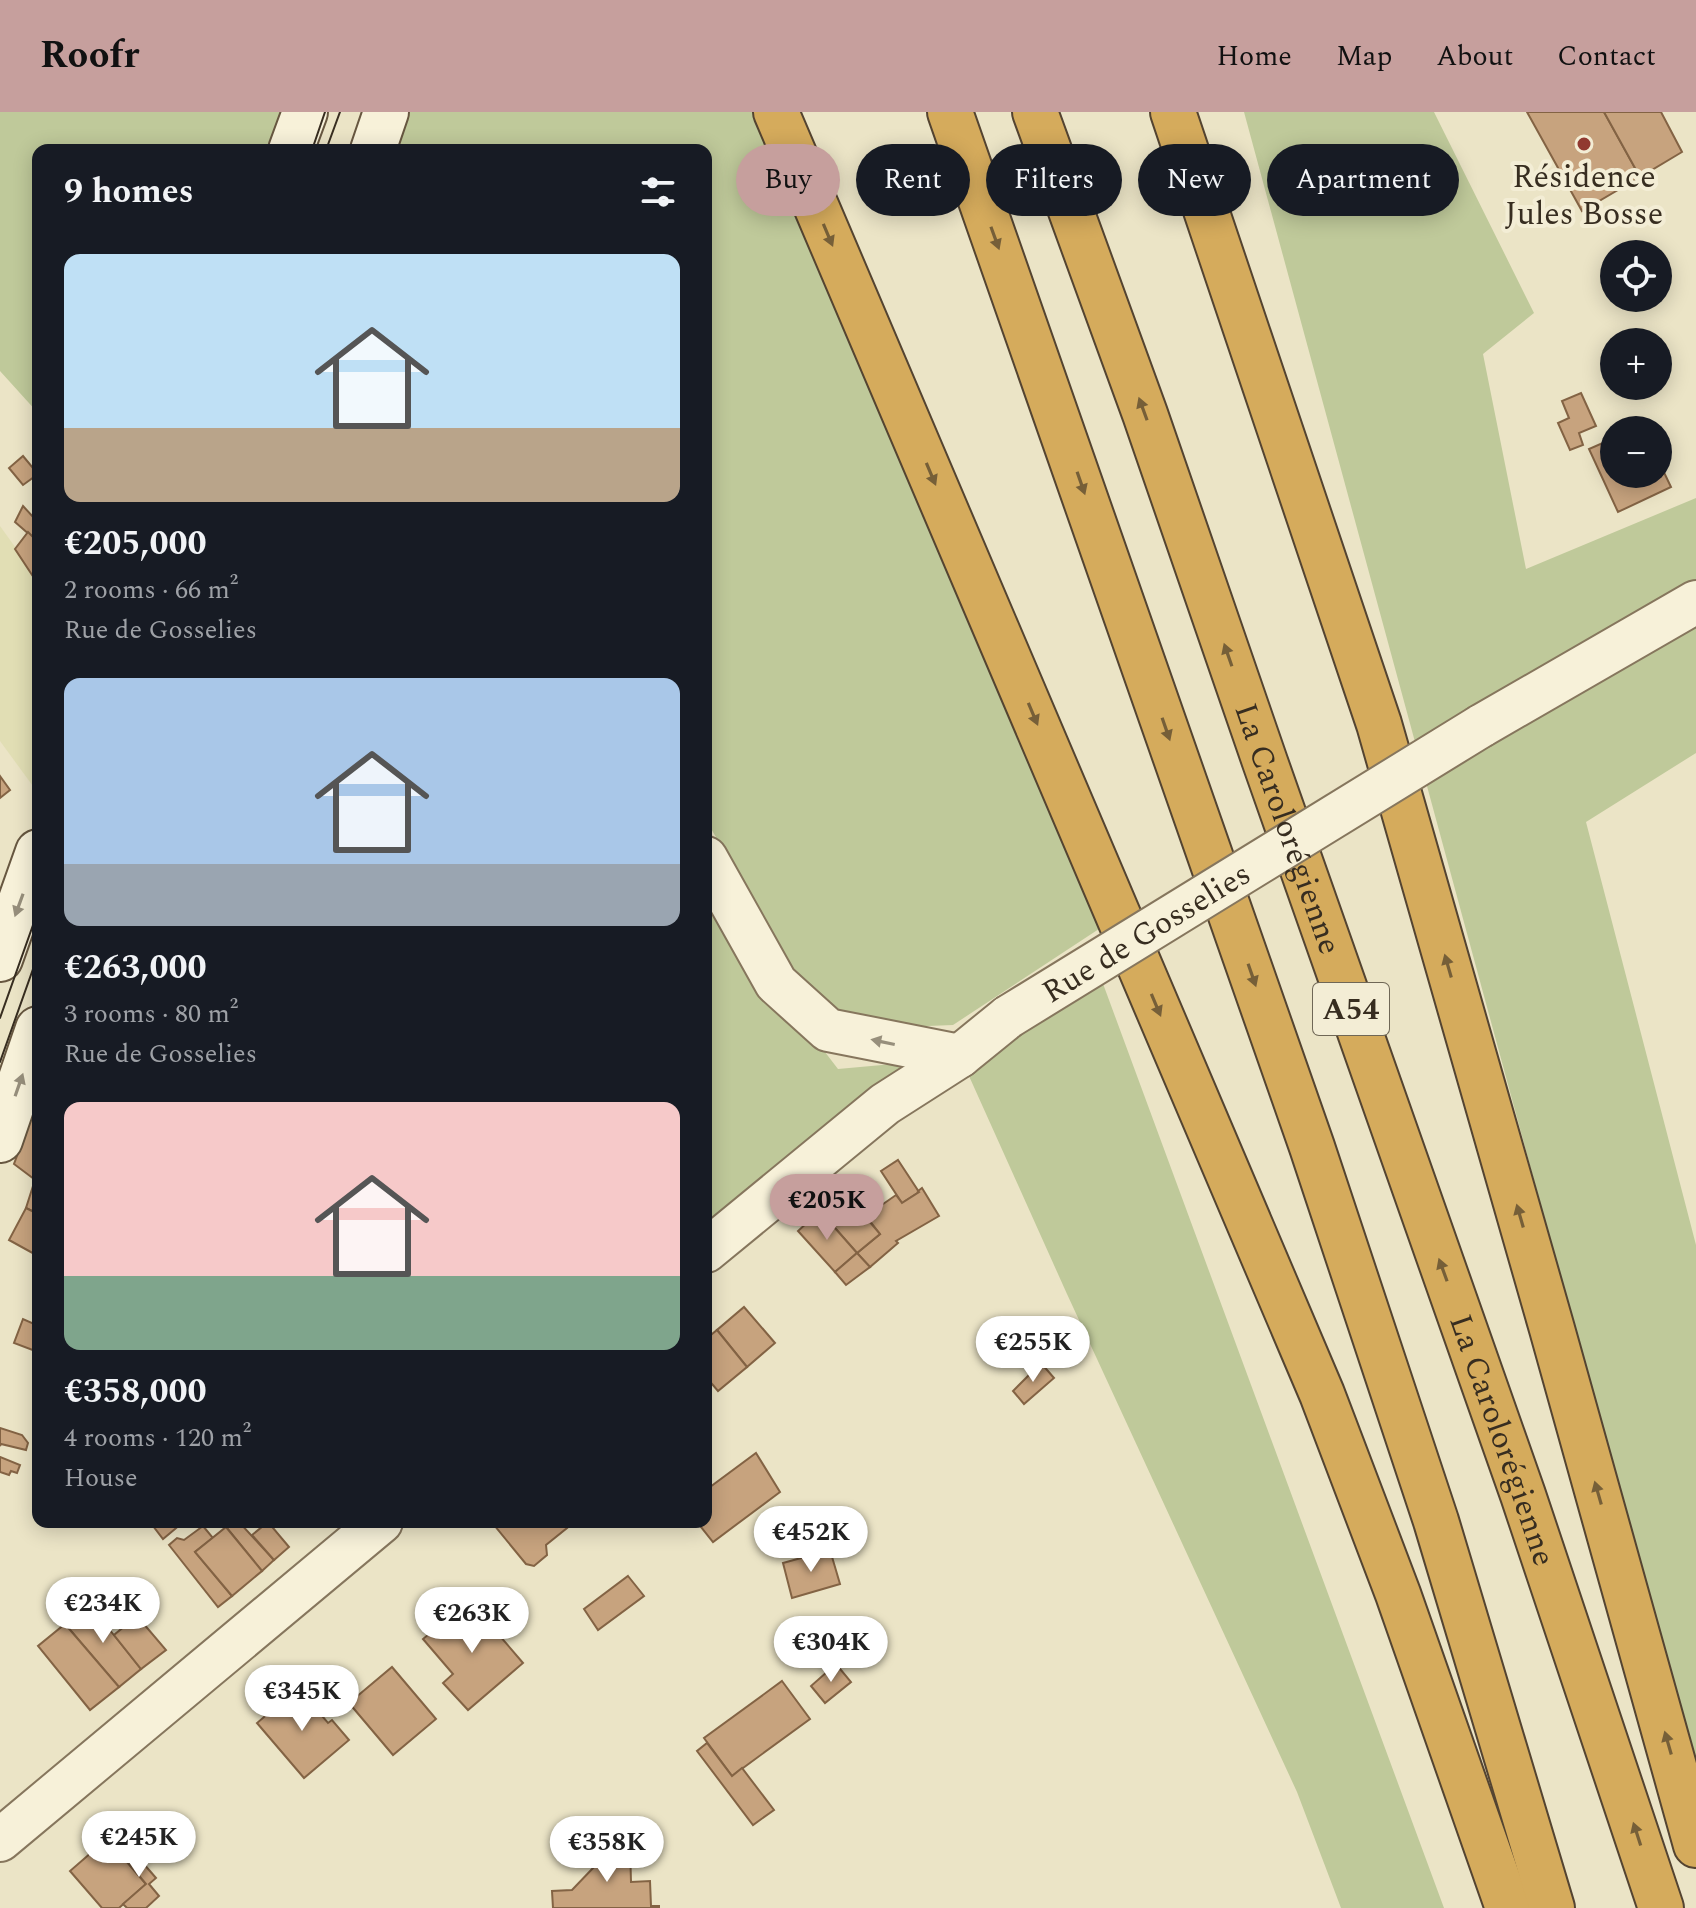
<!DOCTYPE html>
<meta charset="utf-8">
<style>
:root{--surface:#171b24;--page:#242831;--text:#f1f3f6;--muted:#9ea1a6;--accent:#c69f9d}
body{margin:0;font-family:Spectral,serif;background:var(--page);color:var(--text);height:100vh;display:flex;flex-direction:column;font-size:30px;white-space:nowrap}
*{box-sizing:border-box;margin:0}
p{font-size:26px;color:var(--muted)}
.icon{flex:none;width:44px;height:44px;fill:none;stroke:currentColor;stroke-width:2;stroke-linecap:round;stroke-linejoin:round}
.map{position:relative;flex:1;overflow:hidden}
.side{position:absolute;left:32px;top:32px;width:680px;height:1384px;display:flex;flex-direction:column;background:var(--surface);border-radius:16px;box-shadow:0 4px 20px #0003}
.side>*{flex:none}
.top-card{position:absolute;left:736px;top:32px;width:760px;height:72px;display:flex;gap:16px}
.buttons{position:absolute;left:1600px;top:128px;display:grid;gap:16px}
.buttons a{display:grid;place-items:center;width:72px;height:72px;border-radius:50%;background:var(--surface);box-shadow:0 4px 20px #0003;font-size:40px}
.price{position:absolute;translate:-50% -68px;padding:0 18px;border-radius:28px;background:#fff;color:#222;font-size:26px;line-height:52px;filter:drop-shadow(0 2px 4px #0008)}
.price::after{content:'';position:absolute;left:50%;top:48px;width:24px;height:18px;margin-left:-12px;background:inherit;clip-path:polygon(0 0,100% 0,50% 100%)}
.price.current{background:var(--accent);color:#111}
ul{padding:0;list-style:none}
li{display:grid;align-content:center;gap:16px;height:424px;padding:0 32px}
li span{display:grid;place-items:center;height:248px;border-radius:16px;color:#555}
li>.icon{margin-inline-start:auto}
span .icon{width:144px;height:144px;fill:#fffc;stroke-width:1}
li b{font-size:34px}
h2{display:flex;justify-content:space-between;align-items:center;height:96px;padding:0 32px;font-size:34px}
.chip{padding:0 28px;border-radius:36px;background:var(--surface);box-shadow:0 4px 20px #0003;font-size:28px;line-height:72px}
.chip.current{background:var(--accent);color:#111}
header{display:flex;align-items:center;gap:48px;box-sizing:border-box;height:112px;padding:0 40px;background:var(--accent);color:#111}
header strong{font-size:38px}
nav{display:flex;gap:44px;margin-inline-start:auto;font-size:28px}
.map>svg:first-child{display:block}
.farmland{fill:#e1deb4}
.green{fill:#bfc99a}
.building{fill:#c7a37e;stroke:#836344;stroke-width:2}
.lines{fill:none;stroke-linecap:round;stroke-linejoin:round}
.street-casing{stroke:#86765d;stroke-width:46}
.secondary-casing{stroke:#675740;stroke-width:48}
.highway-casing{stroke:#544431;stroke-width:48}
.street{stroke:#f7f1d9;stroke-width:42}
.secondary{stroke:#f7f1d9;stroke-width:44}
.highway{stroke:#d5ab5c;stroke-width:44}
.tram{stroke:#372d20;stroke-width:2}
.street-bridge-casing{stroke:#86765d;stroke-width:46;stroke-linecap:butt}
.street-bridge{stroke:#f7f1d9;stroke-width:42}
.oneway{fill:#765f38}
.oneway2{fill:#978f7c}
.poi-dot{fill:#913931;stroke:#f3edd5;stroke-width:3}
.labels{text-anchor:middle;stroke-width:8;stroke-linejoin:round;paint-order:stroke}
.shield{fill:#f3edd5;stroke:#6f6756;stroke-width:2}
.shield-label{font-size:30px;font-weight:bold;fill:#372d20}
.poi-label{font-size:32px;fill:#372d20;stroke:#f3edd5}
.street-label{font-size:32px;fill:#372d20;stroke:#f3edd5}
</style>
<header>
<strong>Roofr</strong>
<nav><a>Home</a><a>Map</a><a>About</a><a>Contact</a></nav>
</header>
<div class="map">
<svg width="1696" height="1796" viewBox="0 0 1696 1796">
<rect width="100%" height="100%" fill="#ebe4c6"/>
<polygon class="farmland" points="0,414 38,467 38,681 0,629"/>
<g class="green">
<polygon points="0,0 281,0 267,38 38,38 38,301 0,259"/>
<polygon points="388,0 769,0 1105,813 953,913 828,918 706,708 706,38 374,38"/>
<polygon points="1244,0 1434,0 1534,201 1483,242 1526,457 1696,386 1696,641 1586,710 1696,1133 1696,1665"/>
<polygon points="706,785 838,957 937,948 706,1139"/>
<polygon points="1102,869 1444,1796 1341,1796 1297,1680 1067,1182 960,944"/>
</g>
<g class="building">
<polygon points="1527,0 1604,0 1640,65 1582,99"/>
<polygon points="1604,0 1661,0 1682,40 1640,65"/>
<polygon points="1581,281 1596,314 1579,321 1583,333 1570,338 1558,311 1569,306 1562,289"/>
<polygon points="1614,326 1614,362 1658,362 1658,336 1663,348 1659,350 1671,375 1618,400 1589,337"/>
<polygon points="23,344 38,362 23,373 9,356"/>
<polygon points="23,394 34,406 38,397 38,430 15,410"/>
<polygon points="28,420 38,430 38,472 15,437"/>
<polygon points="0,664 10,678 0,686"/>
<polygon points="34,998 38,1001 38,1070 14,1052"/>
<polygon points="898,1048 919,1080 902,1091 881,1059"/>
<polygon points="33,1074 38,1076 38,1102 26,1096"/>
<polygon points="922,1076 939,1104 896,1129 898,1131 870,1155 857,1141 880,1122 866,1104 896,1083 902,1091 919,1080 918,1079"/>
<polygon points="843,1078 880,1122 857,1141 820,1099"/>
<polygon points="26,1096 38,1102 38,1144 9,1128"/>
<polygon points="820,1099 857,1141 835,1160 798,1119"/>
<polygon points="857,1141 870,1155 846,1173 835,1160"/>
<polygon points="744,1195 775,1231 747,1255 717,1218"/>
<polygon points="38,1202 38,1240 14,1231 23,1207 34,1212"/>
<polygon points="717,1218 747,1255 718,1279 706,1265 706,1227"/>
<polygon points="1041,1251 1054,1266 1024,1292 1013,1279"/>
<polygon points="0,1316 22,1323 28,1331 26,1338 1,1332 0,1334"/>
<polygon points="756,1341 780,1380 713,1430 697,1410 706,1410 706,1378"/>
<polygon points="0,1345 20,1353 17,1361 11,1359 9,1363 0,1360"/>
<polygon points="150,1410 179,1410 181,1412 163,1427"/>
<polygon points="231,1410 239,1410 274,1448 262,1459 226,1415"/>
<polygon points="268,1410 289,1435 274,1448 252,1423"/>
<polygon points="498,1410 562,1410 567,1416 546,1433 547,1443 534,1454 526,1452 494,1413"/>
<polygon points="203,1414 213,1426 195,1440 232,1484 218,1495 169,1433 177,1426 184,1428"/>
<polygon points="226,1415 262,1459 232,1484 195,1440"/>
<polygon points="830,1438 840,1472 792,1486 783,1451"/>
<polygon points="628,1464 644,1484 598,1518 584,1497"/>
<polygon points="469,1488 523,1551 468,1598 443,1571 453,1562 423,1527"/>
<polygon points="89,1492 141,1557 119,1575 65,1512"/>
<polygon points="137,1504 166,1538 141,1557 114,1523"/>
<polygon points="65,1512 119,1575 90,1598 38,1534"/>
<polygon points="836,1552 851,1570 825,1591 811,1574"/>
<polygon points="392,1555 436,1607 393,1643 349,1591"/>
<polygon points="782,1569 810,1607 732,1664 704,1626"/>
<polygon points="298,1576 328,1611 332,1608 349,1628 304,1666 257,1611"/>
<polygon points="707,1631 732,1664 742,1656 774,1698 753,1713 697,1639"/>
<polygon points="107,1727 146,1772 119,1796 102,1796 70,1759"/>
<polygon points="123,1728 156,1766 149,1772 159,1784 146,1796 127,1796 123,1792 146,1772 115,1735"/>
<polygon points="630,1734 631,1770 650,1769 651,1794 659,1794 659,1796 553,1796 552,1779 572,1778 594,1755 593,1735"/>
</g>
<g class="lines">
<defs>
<g id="street">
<polyline points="1481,614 1696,490"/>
<polyline points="706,746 776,871 828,918 960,944"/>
<polyline points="706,1139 885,992 960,944 1008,905"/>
<polyline points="0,1728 381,1410"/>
</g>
<g id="secondary">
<polyline points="291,38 305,0"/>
<polyline points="373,38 386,0"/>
<polyline points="0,847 38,740"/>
<polyline points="0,1028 38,917"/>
</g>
<g id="highway">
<polyline points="776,0 1322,1282 1398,1482 1508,1796"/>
<polyline points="950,0 1312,1035 1436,1409 1552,1796"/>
<path id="s1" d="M 1035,0 L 1145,302 L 1265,650 L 1523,1383 L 1661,1796"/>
<polyline points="1173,0 1379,612 1552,1217 1696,1733"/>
</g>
</defs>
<use href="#street" class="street-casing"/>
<use href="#secondary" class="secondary-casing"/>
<use href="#highway" class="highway-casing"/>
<use href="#street" class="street"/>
<use href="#secondary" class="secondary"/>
<use href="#highway" class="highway"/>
<g class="tram">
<polyline points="312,38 325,0"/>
<polyline points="326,38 340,0"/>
<polyline points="0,906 38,799"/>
<polyline points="0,950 38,843"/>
</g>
<defs>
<g id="street-bridge">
<path id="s2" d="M 1008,905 L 1481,614"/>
</g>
</defs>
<use href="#street-bridge" class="street-bridge-casing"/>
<use href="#street-bridge" class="street-bridge"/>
</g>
<defs><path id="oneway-solid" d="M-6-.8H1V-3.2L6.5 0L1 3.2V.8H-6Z" transform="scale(2)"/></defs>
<g class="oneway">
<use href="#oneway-solid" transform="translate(828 123) rotate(67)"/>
<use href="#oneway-solid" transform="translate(995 126) rotate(70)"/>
<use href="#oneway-solid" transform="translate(1143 297) rotate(-110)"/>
<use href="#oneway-solid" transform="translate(931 362) rotate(67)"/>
<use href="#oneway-solid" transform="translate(1081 371) rotate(71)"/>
<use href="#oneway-solid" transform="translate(1228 543) rotate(-109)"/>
<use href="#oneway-solid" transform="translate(1033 602) rotate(67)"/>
<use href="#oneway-solid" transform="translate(1166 617) rotate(71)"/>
<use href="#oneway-solid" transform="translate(1448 854) rotate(-106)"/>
<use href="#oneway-solid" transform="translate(1252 863) rotate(71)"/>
<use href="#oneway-solid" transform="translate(1156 893) rotate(67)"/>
<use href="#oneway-solid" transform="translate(1520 1104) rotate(-106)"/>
<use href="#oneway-solid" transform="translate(1443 1158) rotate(-110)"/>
<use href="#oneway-solid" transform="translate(1598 1381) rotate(-106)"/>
<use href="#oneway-solid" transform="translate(1668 1631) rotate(-106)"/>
<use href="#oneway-solid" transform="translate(1637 1722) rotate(-108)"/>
</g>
<g class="oneway2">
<use href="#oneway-solid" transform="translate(19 793) rotate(110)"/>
<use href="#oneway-solid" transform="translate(883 930) rotate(-168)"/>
<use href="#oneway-solid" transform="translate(19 973) rotate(-71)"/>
</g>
<circle class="poi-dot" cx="1584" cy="32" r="8"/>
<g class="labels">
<rect class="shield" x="1313" y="871" width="76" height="52" rx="6"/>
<g class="shield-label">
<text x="1351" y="907">A54</text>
</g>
<g class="poi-label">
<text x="1584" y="75">Résidence<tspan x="1584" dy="37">Jules Bosse</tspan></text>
</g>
<g class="street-label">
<text dy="11" stroke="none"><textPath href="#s1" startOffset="760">La Carolorégienne</textPath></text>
<text dy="11" stroke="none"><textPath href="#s2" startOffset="162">Rue de Gosselies</textPath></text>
<text dy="11" stroke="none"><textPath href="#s1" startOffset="1408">La Carolorégienne</textPath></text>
</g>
</g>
</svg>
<div class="buttons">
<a><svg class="icon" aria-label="locate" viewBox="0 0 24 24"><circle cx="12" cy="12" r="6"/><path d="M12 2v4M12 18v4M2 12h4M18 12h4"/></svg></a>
<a>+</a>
<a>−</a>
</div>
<b class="price current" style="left:827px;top:1130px">€205K</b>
<b class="price" style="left:1033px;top:1272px">€255K</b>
<b class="price" style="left:811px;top:1462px">€452K</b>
<b class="price" style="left:103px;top:1533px">€234K</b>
<b class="price" style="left:472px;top:1543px">€263K</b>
<b class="price" style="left:831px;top:1572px">€304K</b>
<b class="price" style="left:302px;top:1621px">€345K</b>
<b class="price" style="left:139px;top:1767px">€245K</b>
<b class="price" style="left:607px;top:1772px">€358K</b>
<div class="top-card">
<a class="chip current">Buy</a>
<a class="chip">Rent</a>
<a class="chip">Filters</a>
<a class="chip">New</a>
<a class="chip">Apartment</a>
</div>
<section class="side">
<h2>9 homes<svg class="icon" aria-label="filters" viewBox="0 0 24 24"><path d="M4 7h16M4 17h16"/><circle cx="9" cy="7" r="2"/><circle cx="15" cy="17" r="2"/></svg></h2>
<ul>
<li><span style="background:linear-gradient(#bfe0f5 70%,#b9a48a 0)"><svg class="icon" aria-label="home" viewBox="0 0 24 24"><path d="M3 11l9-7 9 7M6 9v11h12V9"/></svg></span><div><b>€205,000</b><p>2 rooms · 66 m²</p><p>Rue de Gosselies</p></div></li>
<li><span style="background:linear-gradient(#a9c7e8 75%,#9aa5b1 0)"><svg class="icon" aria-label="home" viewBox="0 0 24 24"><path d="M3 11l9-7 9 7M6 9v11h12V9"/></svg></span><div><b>€263,000</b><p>3 rooms · 80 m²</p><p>Rue de Gosselies</p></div></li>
<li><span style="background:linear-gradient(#f6c9c9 70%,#7fa58c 0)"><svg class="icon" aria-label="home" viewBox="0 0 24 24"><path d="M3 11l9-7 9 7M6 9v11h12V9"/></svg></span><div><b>€358,000</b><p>4 rooms · 120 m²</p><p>House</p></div></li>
</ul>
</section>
</div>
